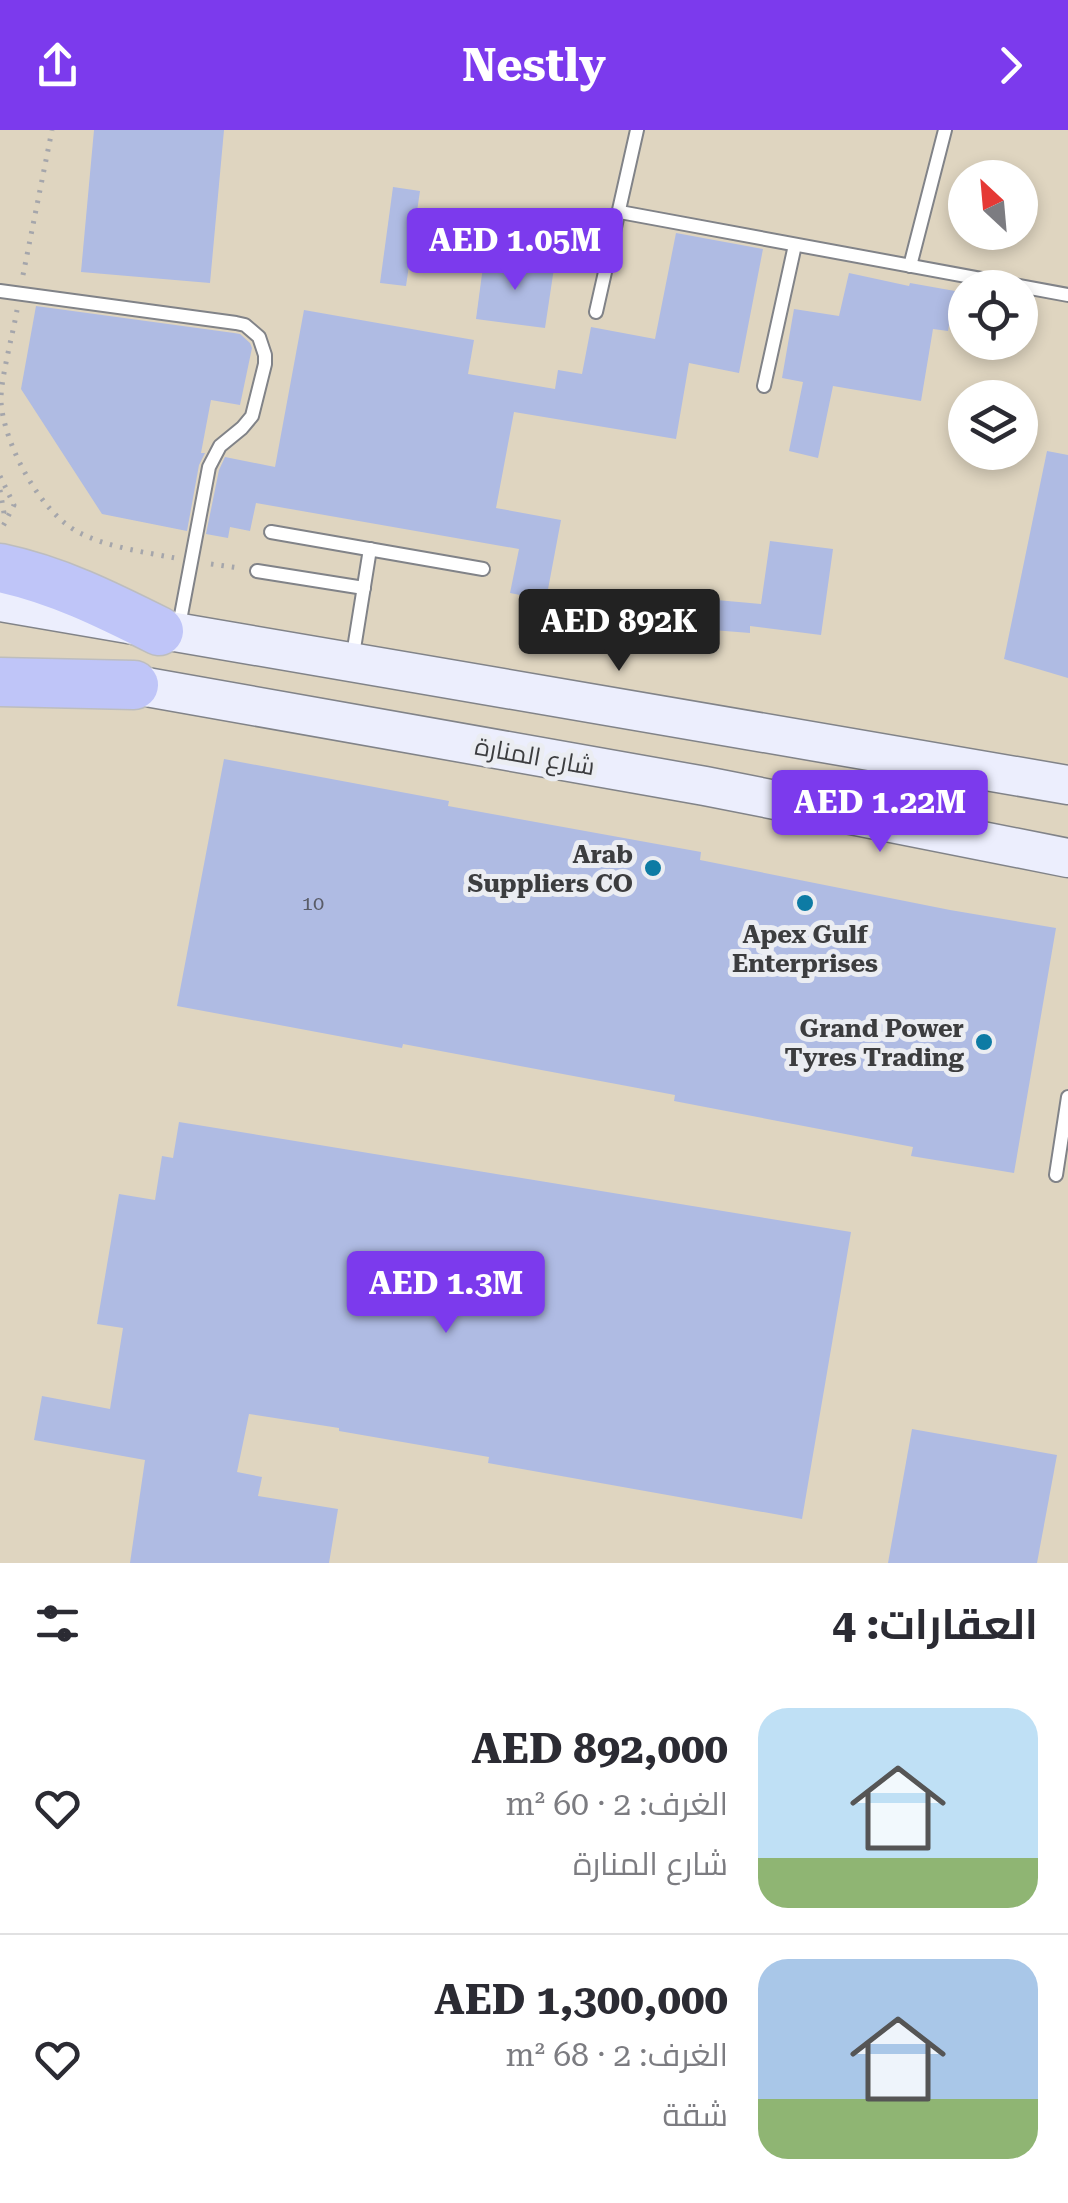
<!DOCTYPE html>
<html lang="ar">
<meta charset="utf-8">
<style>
:root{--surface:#fff;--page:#f7f7f7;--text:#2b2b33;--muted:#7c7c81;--line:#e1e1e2;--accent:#7c3aed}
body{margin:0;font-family:"Roboto Serif",Cairo,serif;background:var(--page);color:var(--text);direction:rtl;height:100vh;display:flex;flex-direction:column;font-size:38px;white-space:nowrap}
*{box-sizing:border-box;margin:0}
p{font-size:32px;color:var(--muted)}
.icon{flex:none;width:55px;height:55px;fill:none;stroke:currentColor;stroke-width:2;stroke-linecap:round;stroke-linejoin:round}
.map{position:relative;height:1433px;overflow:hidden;direction:ltr}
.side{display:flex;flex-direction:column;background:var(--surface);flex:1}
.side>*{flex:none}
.needle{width:65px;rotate:334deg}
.buttons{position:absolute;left:948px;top:30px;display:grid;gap:20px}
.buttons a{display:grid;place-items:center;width:90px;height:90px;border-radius:50%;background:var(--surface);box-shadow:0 5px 15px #0003;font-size:50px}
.price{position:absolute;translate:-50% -85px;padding:0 22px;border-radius:10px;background:var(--accent);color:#fff;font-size:32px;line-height:65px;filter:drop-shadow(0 2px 5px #0008)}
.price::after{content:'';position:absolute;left:50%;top:60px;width:30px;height:22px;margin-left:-15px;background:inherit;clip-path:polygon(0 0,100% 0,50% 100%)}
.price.selected{background:#222;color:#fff}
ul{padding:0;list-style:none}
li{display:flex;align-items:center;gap:30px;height:250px;padding:0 30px}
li+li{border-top:2px solid var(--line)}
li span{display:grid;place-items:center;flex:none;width:280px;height:200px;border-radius:30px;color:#555}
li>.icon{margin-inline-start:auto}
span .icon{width:120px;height:120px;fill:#fffc;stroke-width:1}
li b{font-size:42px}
h2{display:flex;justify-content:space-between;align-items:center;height:120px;padding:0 30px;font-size:42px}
header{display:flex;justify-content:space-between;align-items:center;height:130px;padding:0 30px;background:var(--accent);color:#fff;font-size:45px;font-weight:700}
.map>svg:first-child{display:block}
.industrial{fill:#dfd5c0;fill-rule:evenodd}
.building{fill:#afbbe3}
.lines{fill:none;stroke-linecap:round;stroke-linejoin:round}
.service-casing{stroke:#818388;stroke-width:16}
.secondary-casing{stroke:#818388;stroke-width:41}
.motorway-casing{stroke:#bdbdbe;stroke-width:51}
.path{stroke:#a5a6ab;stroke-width:5;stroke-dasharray:2.5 8;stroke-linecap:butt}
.service{stroke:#fff;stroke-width:12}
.secondary{stroke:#eceefd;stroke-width:38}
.motorway{stroke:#bfc5f8;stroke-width:48}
.poi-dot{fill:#0d7ba4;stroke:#ebedf2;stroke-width:4}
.labels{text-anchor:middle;stroke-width:10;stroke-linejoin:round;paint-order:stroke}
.number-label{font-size:20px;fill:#595c68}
.street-label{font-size:25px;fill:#3c3d3f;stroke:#ebedf2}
.poi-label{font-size:25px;font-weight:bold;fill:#3c3d3f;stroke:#ebedf2;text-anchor:end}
</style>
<header><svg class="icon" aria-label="forward" viewBox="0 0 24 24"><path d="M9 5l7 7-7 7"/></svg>Nestly<svg class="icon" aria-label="share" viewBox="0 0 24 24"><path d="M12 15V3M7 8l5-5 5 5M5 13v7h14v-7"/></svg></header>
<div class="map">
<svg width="1068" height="1433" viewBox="0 0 1068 1433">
<rect width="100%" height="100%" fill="#dedfe5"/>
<path class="industrial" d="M 0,0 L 1068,0 L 1068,1433 L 0,1433 ZM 965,48 L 1020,48 L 1020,102 L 965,102 ZM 965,158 L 1020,158 L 1020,212 L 965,212 ZM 965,268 L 1020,268 L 1020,322 L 965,322 Z"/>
<g class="building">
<polygon points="94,0 224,0 210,153 81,142"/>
<polygon points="393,57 420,61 406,156 380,153"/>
<polygon points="676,103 763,119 739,243 689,233 676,309 514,282 496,378 561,390 546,470 510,463 519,419 256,373 250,401 230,397 228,408 206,404 219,340 225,327 275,337 304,180 474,210 468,244 555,259 558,240 582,244 591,197 655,209"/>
<polygon points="484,129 554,138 545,198 476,189"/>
<polygon points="849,143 909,156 910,153 955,161 948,201 933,199 921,271 833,256 818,328 789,321 803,252 782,248 794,179 839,186"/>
<polygon points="36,176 234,203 240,204 250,213 252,218 240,275 211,270 201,323 205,323 199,335 187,401 102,384 21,259"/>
<polygon points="1047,321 1068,325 1068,548 1004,529"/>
<polygon points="770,411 833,419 821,505 750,496 750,503 700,499 677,494 683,467 761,474"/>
<polygon points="224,629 449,671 448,676 701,722 700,730 950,780 1056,798 1014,1043 911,1026 913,1017 674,971 675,965 403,914 402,918 177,876"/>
<polygon points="179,992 851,1102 802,1389 488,1333 489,1327 339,1301 339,1298 249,1284 237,1342 262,1347 258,1366 338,1379 329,1433 130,1433 145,1330 34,1310 42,1266 110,1279 123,1198 97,1194 119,1064 155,1070 162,1026 173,1028"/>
<polygon points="912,1299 1057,1325 1037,1433 888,1433"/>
</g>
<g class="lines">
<defs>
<g id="service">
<polyline points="620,82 1068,165"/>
<polyline points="910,136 945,0"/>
<polyline points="0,161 236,193 245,195 259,207 265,225 265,234 252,286 242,298 220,316 209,337 178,501"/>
<polyline points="596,182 637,0"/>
<polyline points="764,256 795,115"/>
<polyline points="271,402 483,439"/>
<polyline points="257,441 364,458"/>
<polyline points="352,531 370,419"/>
<polyline points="1056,1045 1068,967"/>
</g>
<g id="secondary">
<polyline points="0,472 1068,655"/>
<polyline points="107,550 705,656 1068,728"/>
</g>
<g id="motorway">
<path d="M 0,438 C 57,450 107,475 159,501"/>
<polyline points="0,552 134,555"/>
</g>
</defs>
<use href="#service" class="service-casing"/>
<use href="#secondary" class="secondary-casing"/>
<use href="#motorway" class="motorway-casing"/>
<g class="path">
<polyline points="23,145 52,0"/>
<path d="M 17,180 C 13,204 0,251 1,272 C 4,314 40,382 78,402 C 106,417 144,422 175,428"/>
<polyline points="0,346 14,375 0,402"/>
<polyline points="0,360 4,383 0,390"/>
<polyline points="211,434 239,438"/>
</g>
<use href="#service" class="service"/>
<use href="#secondary" class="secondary"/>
<use href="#motorway" class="motorway"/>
</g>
<g class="poi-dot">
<circle cx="653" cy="738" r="10"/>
<circle cx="805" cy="773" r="10"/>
<circle cx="984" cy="912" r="10"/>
</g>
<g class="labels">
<g class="number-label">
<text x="313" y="780">10</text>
</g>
<g class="street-label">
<text transform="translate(535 626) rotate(10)" y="9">شارع المنارة</text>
</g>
<g class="poi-label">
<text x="633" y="733">Arab<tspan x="633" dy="29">Suppliers CO</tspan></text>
<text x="805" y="813" text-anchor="middle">Apex Gulf<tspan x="805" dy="29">Enterprises</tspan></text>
<text x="964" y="907">Grand Power<tspan x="964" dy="29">Tyres Trading</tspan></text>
</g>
</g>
</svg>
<div class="buttons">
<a><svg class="needle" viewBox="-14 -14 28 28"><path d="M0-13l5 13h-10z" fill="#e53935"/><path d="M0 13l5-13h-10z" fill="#7c7c81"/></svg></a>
<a><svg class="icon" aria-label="locate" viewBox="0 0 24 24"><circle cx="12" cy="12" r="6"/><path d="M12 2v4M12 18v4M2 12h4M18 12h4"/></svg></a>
<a><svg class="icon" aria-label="layers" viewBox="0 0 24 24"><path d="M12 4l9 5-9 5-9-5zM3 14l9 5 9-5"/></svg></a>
</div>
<b class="price" style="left:515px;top:163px">AED 1.05M</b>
<b class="price selected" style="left:619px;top:544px">AED 892K</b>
<b class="price" style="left:880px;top:725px">AED 1.22M</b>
<b class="price" style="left:446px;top:1206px">AED 1.3M</b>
</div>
<section class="side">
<h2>العقارات: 4<svg class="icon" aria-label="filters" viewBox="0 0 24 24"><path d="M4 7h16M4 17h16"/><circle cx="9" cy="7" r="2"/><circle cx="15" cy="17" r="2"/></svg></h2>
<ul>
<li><span style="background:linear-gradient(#bfe0f5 75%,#8fb573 0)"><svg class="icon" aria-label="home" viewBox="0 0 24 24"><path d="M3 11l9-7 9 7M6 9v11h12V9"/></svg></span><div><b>AED 892,000</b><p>الغرف: 2 · 60 m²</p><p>شارع المنارة</p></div><svg class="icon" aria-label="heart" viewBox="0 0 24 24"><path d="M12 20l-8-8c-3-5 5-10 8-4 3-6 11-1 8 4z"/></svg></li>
<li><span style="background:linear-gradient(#a9c7e8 70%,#8fb573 0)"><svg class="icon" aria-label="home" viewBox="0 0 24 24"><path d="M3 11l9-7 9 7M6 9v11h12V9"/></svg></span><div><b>AED 1,300,000</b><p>الغرف: 2 · 68 m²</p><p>شقة</p></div><svg class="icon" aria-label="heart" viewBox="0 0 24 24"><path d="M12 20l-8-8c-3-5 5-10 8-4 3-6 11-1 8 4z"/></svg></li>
</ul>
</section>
